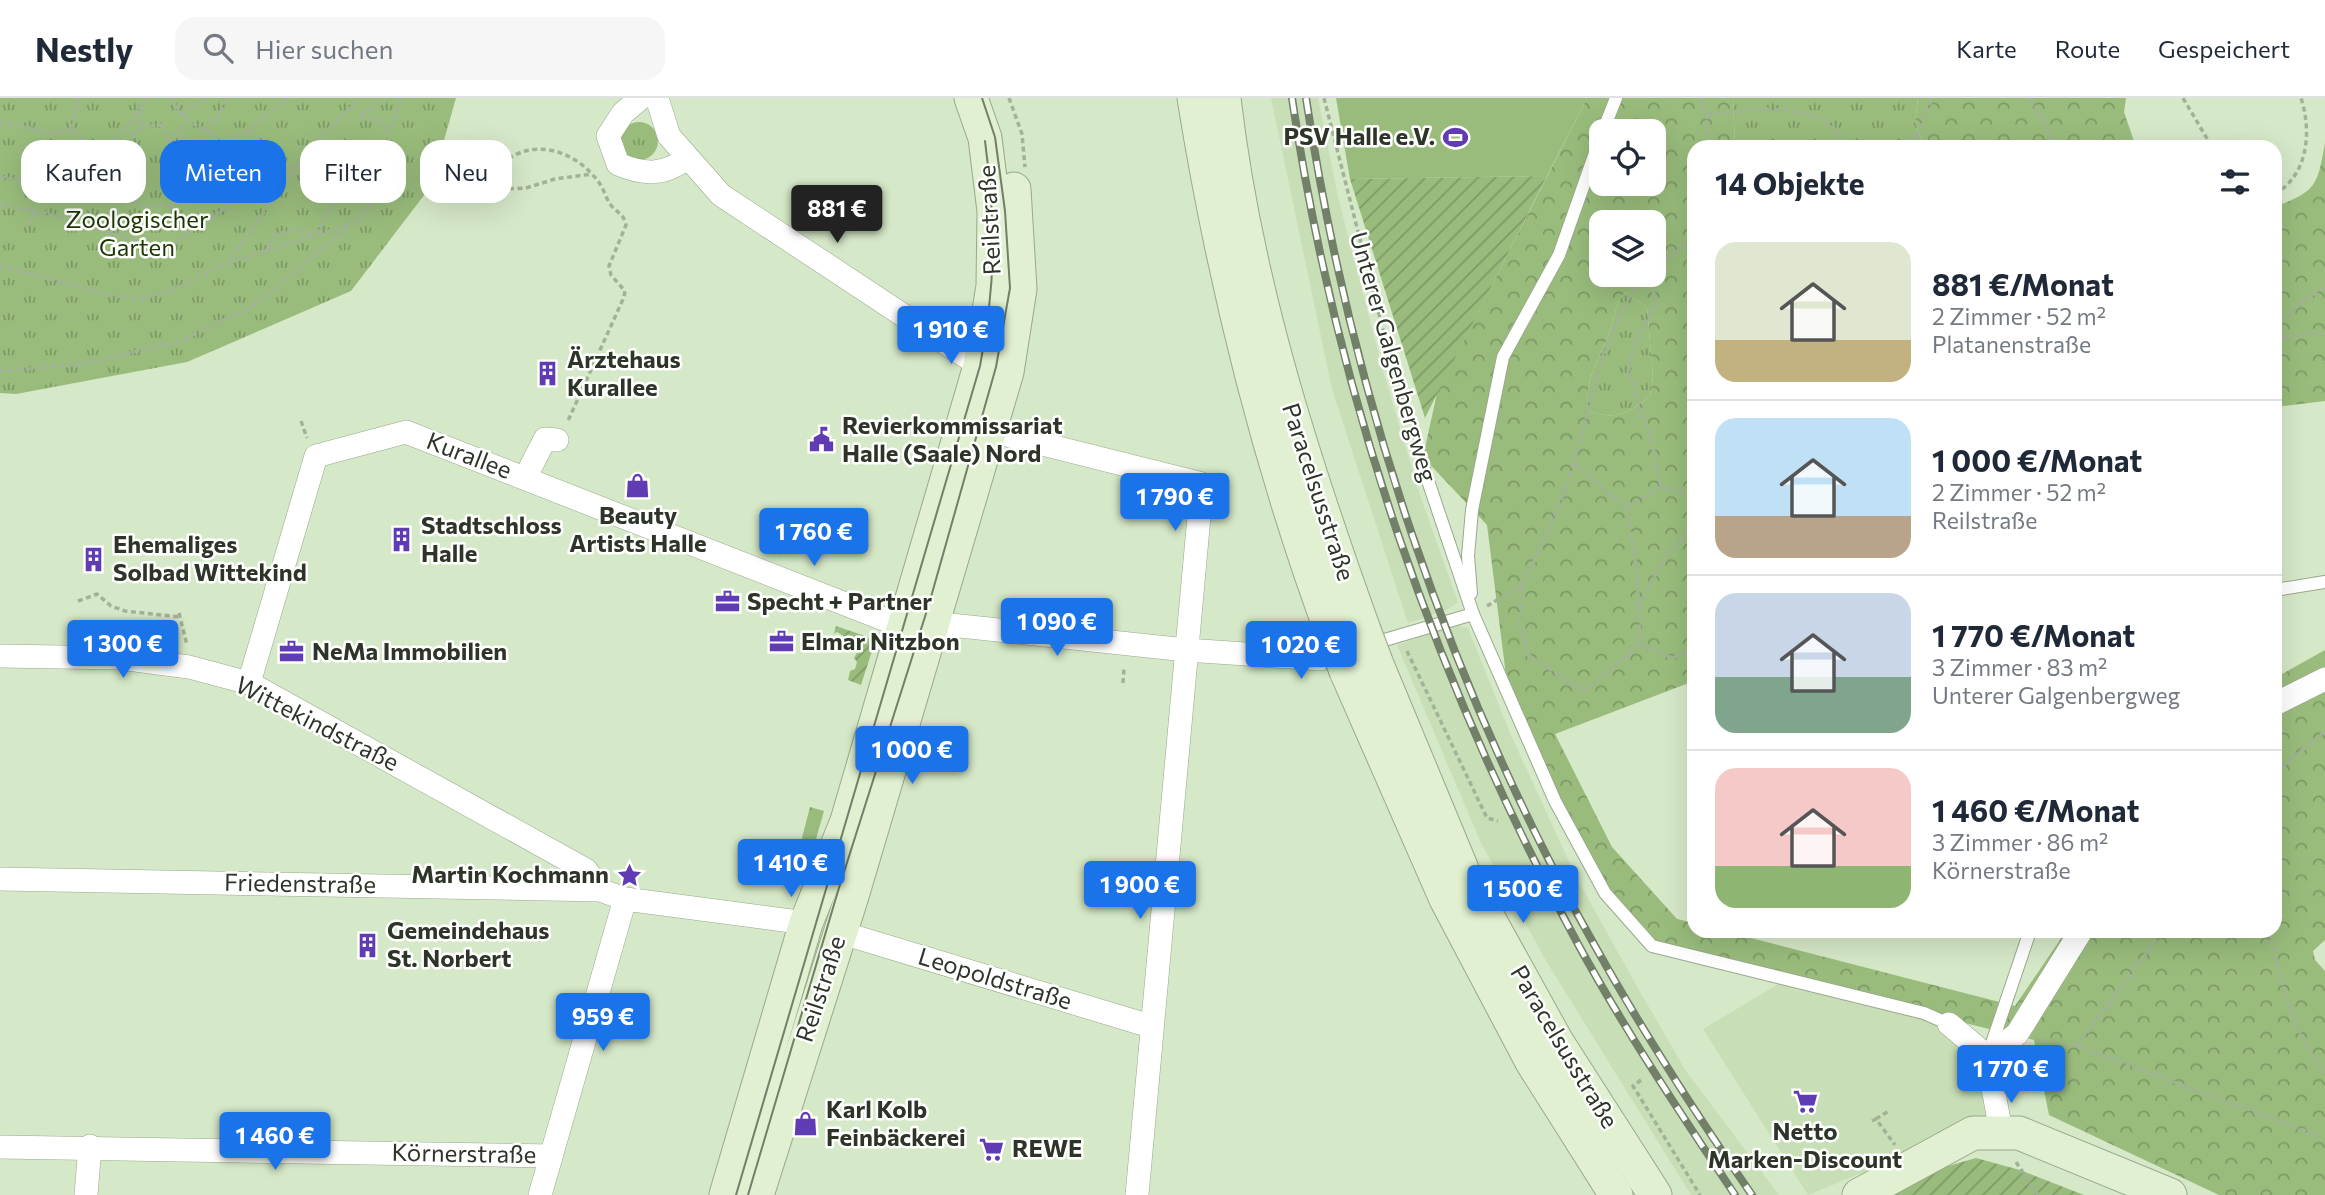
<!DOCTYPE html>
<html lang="de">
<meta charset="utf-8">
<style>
:root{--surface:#fff;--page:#f6f6f7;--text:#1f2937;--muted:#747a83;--line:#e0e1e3;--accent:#1a73e8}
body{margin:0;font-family:Commissioner,sans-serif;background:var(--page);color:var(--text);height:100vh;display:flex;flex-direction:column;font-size:26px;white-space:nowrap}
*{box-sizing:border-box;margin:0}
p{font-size:23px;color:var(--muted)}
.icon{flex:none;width:38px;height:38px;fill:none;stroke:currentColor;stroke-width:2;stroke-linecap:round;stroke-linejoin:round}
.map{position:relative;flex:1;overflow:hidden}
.drawer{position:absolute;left:1687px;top:42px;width:595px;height:798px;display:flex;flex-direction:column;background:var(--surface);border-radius:21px;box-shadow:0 7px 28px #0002}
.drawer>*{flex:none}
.hud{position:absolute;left:21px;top:42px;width:665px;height:63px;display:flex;gap:14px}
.controls{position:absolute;left:1589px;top:21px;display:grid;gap:14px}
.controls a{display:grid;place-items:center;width:77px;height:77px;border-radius:14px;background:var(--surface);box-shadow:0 7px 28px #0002;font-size:35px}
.price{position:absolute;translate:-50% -60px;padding:0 16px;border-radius:7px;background:var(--accent);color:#fff;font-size:23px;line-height:46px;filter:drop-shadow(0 2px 4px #0008)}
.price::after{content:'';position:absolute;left:50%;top:42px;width:21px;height:16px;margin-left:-10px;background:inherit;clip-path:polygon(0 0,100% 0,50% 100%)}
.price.selected{background:#222;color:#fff}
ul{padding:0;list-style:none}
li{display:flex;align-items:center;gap:21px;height:175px;padding:0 28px}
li+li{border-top:2px solid var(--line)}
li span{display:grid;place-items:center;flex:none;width:196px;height:140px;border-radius:21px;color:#555}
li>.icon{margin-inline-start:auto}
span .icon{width:84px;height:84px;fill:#fffc;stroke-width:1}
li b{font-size:30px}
h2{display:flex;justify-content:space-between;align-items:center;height:84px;padding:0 28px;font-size:30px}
.tag{padding:0 24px;border-radius:21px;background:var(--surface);box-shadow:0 7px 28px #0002;font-size:24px;line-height:63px}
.tag.selected{background:var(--accent);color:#fff}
header{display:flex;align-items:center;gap:42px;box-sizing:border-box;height:98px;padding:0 35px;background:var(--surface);border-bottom:2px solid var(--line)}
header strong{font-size:33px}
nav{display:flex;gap:38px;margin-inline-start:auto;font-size:24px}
.search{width:490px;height:63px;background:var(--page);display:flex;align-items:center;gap:18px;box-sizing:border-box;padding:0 24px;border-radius:21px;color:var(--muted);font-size:26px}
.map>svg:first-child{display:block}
.built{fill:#c8deb7}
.grass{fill:url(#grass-tufts)}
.forest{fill:url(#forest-crowns);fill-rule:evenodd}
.garden{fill:url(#garden-furrows)}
.pitch{fill:#99bc7c}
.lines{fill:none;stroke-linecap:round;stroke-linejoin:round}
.lane-casing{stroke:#98a98b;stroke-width:14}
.street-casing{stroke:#98a98b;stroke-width:24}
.secondary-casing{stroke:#98a98b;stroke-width:35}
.path{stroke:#a2b297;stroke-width:3.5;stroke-dasharray:5 3.5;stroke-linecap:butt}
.lane{stroke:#fff;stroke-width:12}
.street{stroke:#fff;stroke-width:23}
.secondary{stroke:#e0f0d0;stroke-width:33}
.tram{stroke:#727f69;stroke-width:2}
.rail-casing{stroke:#727f69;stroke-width:8}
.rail{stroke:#fff;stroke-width:5;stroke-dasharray:16;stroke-linecap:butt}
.secondary-bridge-casing{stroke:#98a98b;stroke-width:35;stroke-linecap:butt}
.path-bridge{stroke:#a2b297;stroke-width:3.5;stroke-dasharray:5 3.5;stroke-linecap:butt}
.secondary-bridge{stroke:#e0f0d0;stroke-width:33}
.labels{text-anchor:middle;stroke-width:5;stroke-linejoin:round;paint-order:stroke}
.poi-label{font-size:24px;font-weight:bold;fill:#2d3528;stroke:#fff;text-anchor:start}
.park-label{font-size:24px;fill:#1d3600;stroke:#fff}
.street-label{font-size:24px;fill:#2d3528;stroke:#fff}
</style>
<header>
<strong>Nestly</strong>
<div class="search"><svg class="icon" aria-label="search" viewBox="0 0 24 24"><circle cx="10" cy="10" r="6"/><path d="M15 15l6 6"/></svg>Hier suchen</div>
<nav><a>Karte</a><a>Route</a><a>Gespeichert</a></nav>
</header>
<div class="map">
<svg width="2325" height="1097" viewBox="0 0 2325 1097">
<defs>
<pattern id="grass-tufts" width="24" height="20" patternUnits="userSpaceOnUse" patternTransform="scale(1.75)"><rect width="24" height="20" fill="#99bc7c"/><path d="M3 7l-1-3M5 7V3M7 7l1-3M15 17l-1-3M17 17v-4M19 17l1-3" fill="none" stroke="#7d9a66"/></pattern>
<pattern id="forest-crowns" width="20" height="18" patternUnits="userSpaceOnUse" patternTransform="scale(1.75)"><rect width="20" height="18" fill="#99bc7c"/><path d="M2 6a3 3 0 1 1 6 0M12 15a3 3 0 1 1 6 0" fill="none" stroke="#7d9a66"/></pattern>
<pattern id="garden-furrows" width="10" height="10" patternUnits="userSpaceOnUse" patternTransform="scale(1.75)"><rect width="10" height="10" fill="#99bc7c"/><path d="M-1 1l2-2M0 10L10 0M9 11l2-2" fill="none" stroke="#7d9a66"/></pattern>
</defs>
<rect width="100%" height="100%" fill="#d5e8c7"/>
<g class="built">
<polygon points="1271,0 1318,0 1338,99 1383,273 1421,400 1458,504 1448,511 1418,522 1408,525 1332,291"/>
<polygon points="1455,527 1468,530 1510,635 1575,777 1636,887 1686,973 1779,1097 1691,1097 1548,866 1481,745 1397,547"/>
<polygon points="1785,882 1948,927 1977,964 1999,1025 1971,1030 1808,1097 1703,931"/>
</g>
<g class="grass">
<polygon points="0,0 456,0 431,88 351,193 187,264 16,296 0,295"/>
<polygon points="1733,0 1918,0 1915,24 1924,49 1735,49"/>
<circle cx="639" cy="43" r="19"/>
<path d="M 1625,194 L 1647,209 L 1653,279 L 1650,298 C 1629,315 1616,323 1589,313 C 1583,280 1601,260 1611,230 C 1616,216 1615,205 1625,194 Z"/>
<polygon points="810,709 824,713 810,762 797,759"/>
</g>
<g class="forest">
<path d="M 1587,0 L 1733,0 L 1735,49 L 1694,49 L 1694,583 L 1555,636 L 1612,749 L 1677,821 L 1694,825 L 1694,833 L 1724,833 L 2015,908 L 2066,833 L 2275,833 L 2275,580 L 2325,552 L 2325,842 L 2313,853 L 2315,862 L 2325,873 L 2325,1097 L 2219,1097 L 2049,1017 L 2034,942 L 1652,848 L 1606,795 L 1508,593 L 1487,427 L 1423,359 L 1437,295 ZM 1601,33 L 1654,33 L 1654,86 L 1601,86 ZM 1601,124 L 1654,124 L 1654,177 L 1601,177 ZM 1625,194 L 1647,209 L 1653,279 L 1650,298 C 1629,315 1616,323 1589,313 C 1583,280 1601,260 1611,230 C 1616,216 1615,205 1625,194 Z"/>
<polygon points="1918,0 2126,0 2124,14 2136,49 1924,49 1915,24"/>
<path d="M 2325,45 L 2325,303 L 2275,309 L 2275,109 C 2317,92 2317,89 2325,45 Z"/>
</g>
<g class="garden">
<polygon points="1547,78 1425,320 1350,81"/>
<polygon points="836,528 868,539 873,550 861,587 848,582 850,573 855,571 857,564 854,560 860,549 857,542 853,544 837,534 834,536"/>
<polygon points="1976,1060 2020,1072 2084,1097 1894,1097 1934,1072"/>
</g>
<polygon class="pitch" points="1336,0 1587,0 1547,78 1350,81"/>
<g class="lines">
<defs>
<g id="lane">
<polyline points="1603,33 1616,0"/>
<polyline points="1423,368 1473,516 1555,703 1605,795 1652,848 1924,915 1949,926"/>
<polyline points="2275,492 2325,484"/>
<polyline points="1471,495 1468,458 1472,412 1503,259 1559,157 1601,38"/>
<polyline points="1371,546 1473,516"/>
<polyline points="1989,954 2030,833"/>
</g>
<g id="street">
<path d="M 641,0 L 623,15 L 608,38 L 618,66 C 644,77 664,78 687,60"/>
<polyline points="657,0 669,38 721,97 980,268"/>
<polyline points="991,333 1202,386 1137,1097"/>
<polyline points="525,380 545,341 557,342"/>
<polyline points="932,525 1186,552 1320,561"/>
<polyline points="0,558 120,560 189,569 249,585 586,772 600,792"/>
<polyline points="249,585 316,358 406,334 904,529"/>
<polyline points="2275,606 2325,581"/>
<polyline points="0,781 600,792 625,801 806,825"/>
<polyline points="839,834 1150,928"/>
<polyline points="1949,926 1987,958 2001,1033"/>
<polyline points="1987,958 2017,936 2081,833"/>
<polyline points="0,1049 551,1058"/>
<polyline points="86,1097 90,1048"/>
<polyline points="540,1097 625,801"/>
</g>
<g id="secondary">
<path d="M 1194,0 C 1224,185 1269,366 1334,541"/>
<path d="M 1224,0 C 1245,183 1302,360 1364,532"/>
<polyline points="1376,564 1464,776 1557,944 1655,1097"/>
<polyline points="1346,573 1446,801 1532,964 1616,1097"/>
<polyline points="726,1097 806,825 847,723 980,268 993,188 994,113 985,40 971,0"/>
<polyline points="757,1097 852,798 1007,274 1020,191 1014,91"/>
<polyline points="1859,1097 1973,1035 2019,1035 2170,1097"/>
</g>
</defs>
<use href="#lane" class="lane-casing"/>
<use href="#street" class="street-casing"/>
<use href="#secondary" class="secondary-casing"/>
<g class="path">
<polyline points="79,0 72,31 91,51"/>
<polyline points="171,0 185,21 224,43"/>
<polyline points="1009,0 1022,36 1025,69"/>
<polyline points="1324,0 1392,267 1419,353"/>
<polyline points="1701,0 1707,17 1708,49"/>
<polyline points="2031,0 2057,49"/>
<polyline points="2183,0 2212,49"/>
<polyline points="182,15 207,0"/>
<polyline points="361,17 378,22 388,34"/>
<polyline points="361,17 379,0"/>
<path d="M 1707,17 C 1752,11 1823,0 1848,49"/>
<polyline points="0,24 54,35 72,31"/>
<polyline points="142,29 161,27 171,41"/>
<polyline points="204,32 220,18 226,0"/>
<polyline points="1903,49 1919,33 1932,0"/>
<polyline points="1916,49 1918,35"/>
<polyline points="243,59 253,41 249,33"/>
<polyline points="164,61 171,41 188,23"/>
<polyline points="211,62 225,70 232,67"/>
<polyline points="85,64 130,27 146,0"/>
<path d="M 502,66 C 534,37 578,54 600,86 C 604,92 606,100 610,106 C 616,114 624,116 626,127 L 609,168 L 611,177 L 625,193 L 624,199 L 567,325"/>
<polyline points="95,74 142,29 139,13"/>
<path d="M 0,79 C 28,84 64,88 85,64 L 142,108 L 173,108 L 224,43 L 249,33 L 288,0"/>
<path d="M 2275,96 C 2308,77 2312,34 2301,0"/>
<polyline points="460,103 464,92 474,85 505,91 526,90 555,81 592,76"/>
<polyline points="0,107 46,115 144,145 174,146 263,83 300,64 322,37 361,0"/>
<polyline points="29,127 38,113"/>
<polyline points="319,136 327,113 388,60 388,34 402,0"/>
<polyline points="266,153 275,136 298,132 314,137"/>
<polyline points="228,165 354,125 376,103 388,60"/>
<polyline points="0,168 111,197 142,201 177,190 228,165 299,65"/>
<polyline points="1654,170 1694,141"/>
<polyline points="1644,177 1658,203 1634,246 1628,275 1635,288 1640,314 1650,334 1661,389 1694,398"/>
<polyline points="2275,209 2277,227"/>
<polyline points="2280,239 2277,227 2306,201 2325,189"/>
<polyline points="2275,240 2325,235"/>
<polyline points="0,273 82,266 180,243 251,209 354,125"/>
<polyline points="301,323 307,340"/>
<polyline points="1574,365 1627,410 1637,475 1640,546"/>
<polyline points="1627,409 1661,389"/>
<polyline points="778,456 782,447"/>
<path d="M 1522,487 C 1541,452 1563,401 1574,363 C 1593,303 1605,227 1644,177"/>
<polyline points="78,503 97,496 111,508 125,513 180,519"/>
<polyline points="1487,508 1522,487 1519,524 1528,557 1584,593 1640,546 1672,560 1694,552"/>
<polyline points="1639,509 1660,467 1694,427"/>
<polyline points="179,515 187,547"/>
<polyline points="1407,553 1487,720 1498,723"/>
<polyline points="1123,585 1124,570"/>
<polyline points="2275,675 2325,633"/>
<path d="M 2269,833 C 2281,883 2292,935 2325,975"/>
<polyline points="2036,942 2077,948 2325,1040"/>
<polyline points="2077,948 2163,833"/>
<polyline points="1641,982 1633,988 1700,1097"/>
<polyline points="1876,1021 1890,1012"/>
<polyline points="1872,1023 1876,1021 1895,1047"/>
<polyline points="2016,1064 2038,1097"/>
</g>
<use href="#lane" class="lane"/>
<use href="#street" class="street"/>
<use href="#secondary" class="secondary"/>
<g class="tram">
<path d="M 736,1097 L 980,268 C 996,186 996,125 985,43"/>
<polyline points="748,1097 838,793 929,506 996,269 1010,190 1005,113 995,39 982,0"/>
</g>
<defs>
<g id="rail">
<path d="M 1292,0 C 1336,297 1435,584 1579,848 C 1626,934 1681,1016 1735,1097"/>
<path d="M 1306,0 C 1351,296 1448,587 1595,848 C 1643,934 1696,1016 1752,1097"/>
</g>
</defs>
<use href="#rail" class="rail-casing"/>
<use href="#rail" class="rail"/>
<defs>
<g id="secondary-bridge">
<polyline points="1364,532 1376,564"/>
<polyline points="1334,541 1346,573"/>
</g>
</defs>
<use href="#secondary-bridge" class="secondary-bridge-casing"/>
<polyline class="path-bridge" points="91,51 104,65"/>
<use href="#secondary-bridge" class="secondary-bridge"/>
</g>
<defs>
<symbol id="stadium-bare" viewBox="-9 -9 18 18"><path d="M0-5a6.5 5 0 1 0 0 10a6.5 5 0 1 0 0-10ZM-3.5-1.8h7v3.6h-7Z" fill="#603cb4" stroke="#fff" stroke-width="2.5" paint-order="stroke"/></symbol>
<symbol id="building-bare" viewBox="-9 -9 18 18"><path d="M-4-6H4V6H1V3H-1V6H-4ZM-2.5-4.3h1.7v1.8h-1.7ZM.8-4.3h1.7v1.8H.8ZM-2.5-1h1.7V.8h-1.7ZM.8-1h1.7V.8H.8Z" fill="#603cb4" stroke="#fff" stroke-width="2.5" paint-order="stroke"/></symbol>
<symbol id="civic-bare" viewBox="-9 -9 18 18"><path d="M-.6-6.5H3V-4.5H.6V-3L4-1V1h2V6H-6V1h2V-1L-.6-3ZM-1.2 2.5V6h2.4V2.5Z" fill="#603cb4" stroke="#fff" stroke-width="2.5" paint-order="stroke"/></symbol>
<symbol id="shop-bare" viewBox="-9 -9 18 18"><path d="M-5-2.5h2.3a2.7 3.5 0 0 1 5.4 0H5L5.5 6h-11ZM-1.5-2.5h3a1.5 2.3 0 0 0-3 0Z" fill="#603cb4" stroke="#fff" stroke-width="2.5" paint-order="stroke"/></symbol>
<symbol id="office-bare" viewBox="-9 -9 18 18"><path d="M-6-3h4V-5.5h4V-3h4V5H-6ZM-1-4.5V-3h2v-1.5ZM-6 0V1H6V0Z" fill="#603cb4" stroke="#fff" stroke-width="2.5" paint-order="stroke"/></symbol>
<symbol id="sight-bare" viewBox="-9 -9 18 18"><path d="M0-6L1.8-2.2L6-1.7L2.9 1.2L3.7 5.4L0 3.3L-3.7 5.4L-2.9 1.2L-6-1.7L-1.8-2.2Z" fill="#603cb4" stroke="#fff" stroke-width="2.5" paint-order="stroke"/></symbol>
<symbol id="supermarket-bare" viewBox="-9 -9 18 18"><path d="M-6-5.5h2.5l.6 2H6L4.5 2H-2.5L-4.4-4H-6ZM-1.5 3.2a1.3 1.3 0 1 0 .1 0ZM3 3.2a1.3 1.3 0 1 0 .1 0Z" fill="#603cb4" stroke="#fff" stroke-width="2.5" paint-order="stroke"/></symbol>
</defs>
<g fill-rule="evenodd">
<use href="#stadium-bare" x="1438" y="22" width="35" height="35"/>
<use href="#building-bare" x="530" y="258" width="35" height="35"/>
<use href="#civic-bare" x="804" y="324" width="35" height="35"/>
<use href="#shop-bare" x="620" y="370" width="35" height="35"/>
<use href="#building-bare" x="384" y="424" width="35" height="35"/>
<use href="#building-bare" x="76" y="444" width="35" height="35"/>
<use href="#office-bare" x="710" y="486" width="35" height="35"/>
<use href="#office-bare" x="764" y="526" width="35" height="35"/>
<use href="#office-bare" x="274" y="536" width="35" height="35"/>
<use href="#sight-bare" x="612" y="760" width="35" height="35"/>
<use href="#building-bare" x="350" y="830" width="35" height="35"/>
<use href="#supermarket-bare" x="1788" y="986" width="35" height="35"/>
<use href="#shop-bare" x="788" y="1008" width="35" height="35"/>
<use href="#supermarket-bare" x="974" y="1034" width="35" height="35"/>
</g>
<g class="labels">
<g class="poi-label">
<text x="1435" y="47" text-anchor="end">PSV Halle e.V.</text>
<text x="567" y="270">Ärztehaus<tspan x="567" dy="28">Kurallee</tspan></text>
<text x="842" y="336">Revierkommissariat<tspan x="842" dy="28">Halle (Saale) Nord</tspan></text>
<text x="638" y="426" text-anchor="middle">Beauty<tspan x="638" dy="28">Artists Halle</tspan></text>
<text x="421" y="436">Stadtschloss<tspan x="421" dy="28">Halle</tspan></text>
<text x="113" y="455">Ehemaliges<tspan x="113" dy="28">Solbad Wittekind</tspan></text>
<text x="747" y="512">Specht + Partner</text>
<text x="801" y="552">Elmar Nitzbon</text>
<text x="312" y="562">NeMa Immobilien</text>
<text x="609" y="785" text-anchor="end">Martin Kochmann</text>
<text x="387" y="841">Gemeindehaus<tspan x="387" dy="28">St. Norbert</tspan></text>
<text x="826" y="1020">Karl Kolb<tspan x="826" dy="28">Feinbäckerei</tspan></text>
<text x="1805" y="1042" text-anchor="middle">Netto<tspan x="1805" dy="28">Marken-Discount</tspan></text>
<text x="1012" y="1059">REWE</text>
</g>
<g class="park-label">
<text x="137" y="130">Zoologischer<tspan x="137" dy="28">Garten</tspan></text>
</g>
<g class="street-label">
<text transform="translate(990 122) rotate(-93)" y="8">Reilstraße</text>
<text transform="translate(1393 259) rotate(74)" y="8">Unterer Galgenbergweg</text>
<text transform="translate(469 358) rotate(21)" y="8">Kurallee</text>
<text transform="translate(1318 394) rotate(72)" y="8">Paracelsusstraße</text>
<text transform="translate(317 626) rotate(27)" y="8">Wittekindstraße</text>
<text transform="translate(300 786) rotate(1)" y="8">Friedenstraße</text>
<text transform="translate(995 881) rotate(17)" y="8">Leopoldstraße</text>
<text transform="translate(821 891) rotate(-72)" y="8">Reilstraße</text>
<text transform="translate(1564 949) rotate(59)" y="8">Paracelsusstraße</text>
<text transform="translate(464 1056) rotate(1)" y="8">Körnerstraße</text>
</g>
</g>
</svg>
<div class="controls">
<a><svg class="icon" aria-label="locate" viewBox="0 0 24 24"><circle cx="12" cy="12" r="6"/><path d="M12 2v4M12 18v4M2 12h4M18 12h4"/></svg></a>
<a><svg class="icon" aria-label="layers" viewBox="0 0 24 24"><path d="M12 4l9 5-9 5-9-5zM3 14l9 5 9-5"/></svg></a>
</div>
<b class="price selected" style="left:837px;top:147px">881 €</b>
<b class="price" style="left:951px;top:268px">1 910 €</b>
<b class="price" style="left:1175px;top:435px">1 790 €</b>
<b class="price" style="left:814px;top:470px">1 760 €</b>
<b class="price" style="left:1057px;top:560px">1 090 €</b>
<b class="price" style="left:123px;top:582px">1 300 €</b>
<b class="price" style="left:1301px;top:583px">1 020 €</b>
<b class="price" style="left:912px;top:688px">1 000 €</b>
<b class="price" style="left:791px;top:801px">1 410 €</b>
<b class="price" style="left:1140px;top:823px">1 900 €</b>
<b class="price" style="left:1523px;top:827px">1 500 €</b>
<b class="price" style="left:603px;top:955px">959 €</b>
<b class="price" style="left:2011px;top:1007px">1 770 €</b>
<b class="price" style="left:275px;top:1074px">1 460 €</b>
<div class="hud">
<a class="tag">Kaufen</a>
<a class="tag selected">Mieten</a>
<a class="tag">Filter</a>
<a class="tag">Neu</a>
</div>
<section class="drawer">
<h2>14 Objekte<svg class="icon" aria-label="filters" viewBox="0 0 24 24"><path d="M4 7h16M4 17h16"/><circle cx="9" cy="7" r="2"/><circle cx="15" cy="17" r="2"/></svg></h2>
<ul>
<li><span style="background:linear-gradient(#dfe7d0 70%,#c2b280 0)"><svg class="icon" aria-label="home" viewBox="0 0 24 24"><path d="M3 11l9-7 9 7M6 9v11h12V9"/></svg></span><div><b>881 €/Monat</b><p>2 Zimmer · 52 m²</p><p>Platanenstraße</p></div></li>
<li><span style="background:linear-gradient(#bfe0f5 70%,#b9a48a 0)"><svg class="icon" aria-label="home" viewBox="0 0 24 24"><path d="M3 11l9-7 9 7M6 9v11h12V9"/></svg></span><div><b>1 000 €/Monat</b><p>2 Zimmer · 52 m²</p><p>Reilstraße</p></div></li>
<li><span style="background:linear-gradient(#c9d6e8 60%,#7fa58c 0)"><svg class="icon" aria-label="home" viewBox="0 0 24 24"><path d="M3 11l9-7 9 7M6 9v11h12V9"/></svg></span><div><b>1 770 €/Monat</b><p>3 Zimmer · 83 m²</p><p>Unterer Galgenbergweg</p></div></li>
<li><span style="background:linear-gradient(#f6c9c9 70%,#8fb573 0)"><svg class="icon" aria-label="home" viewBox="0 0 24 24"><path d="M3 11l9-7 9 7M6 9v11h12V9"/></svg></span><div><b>1 460 €/Monat</b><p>3 Zimmer · 86 m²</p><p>Körnerstraße</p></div></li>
</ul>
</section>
</div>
